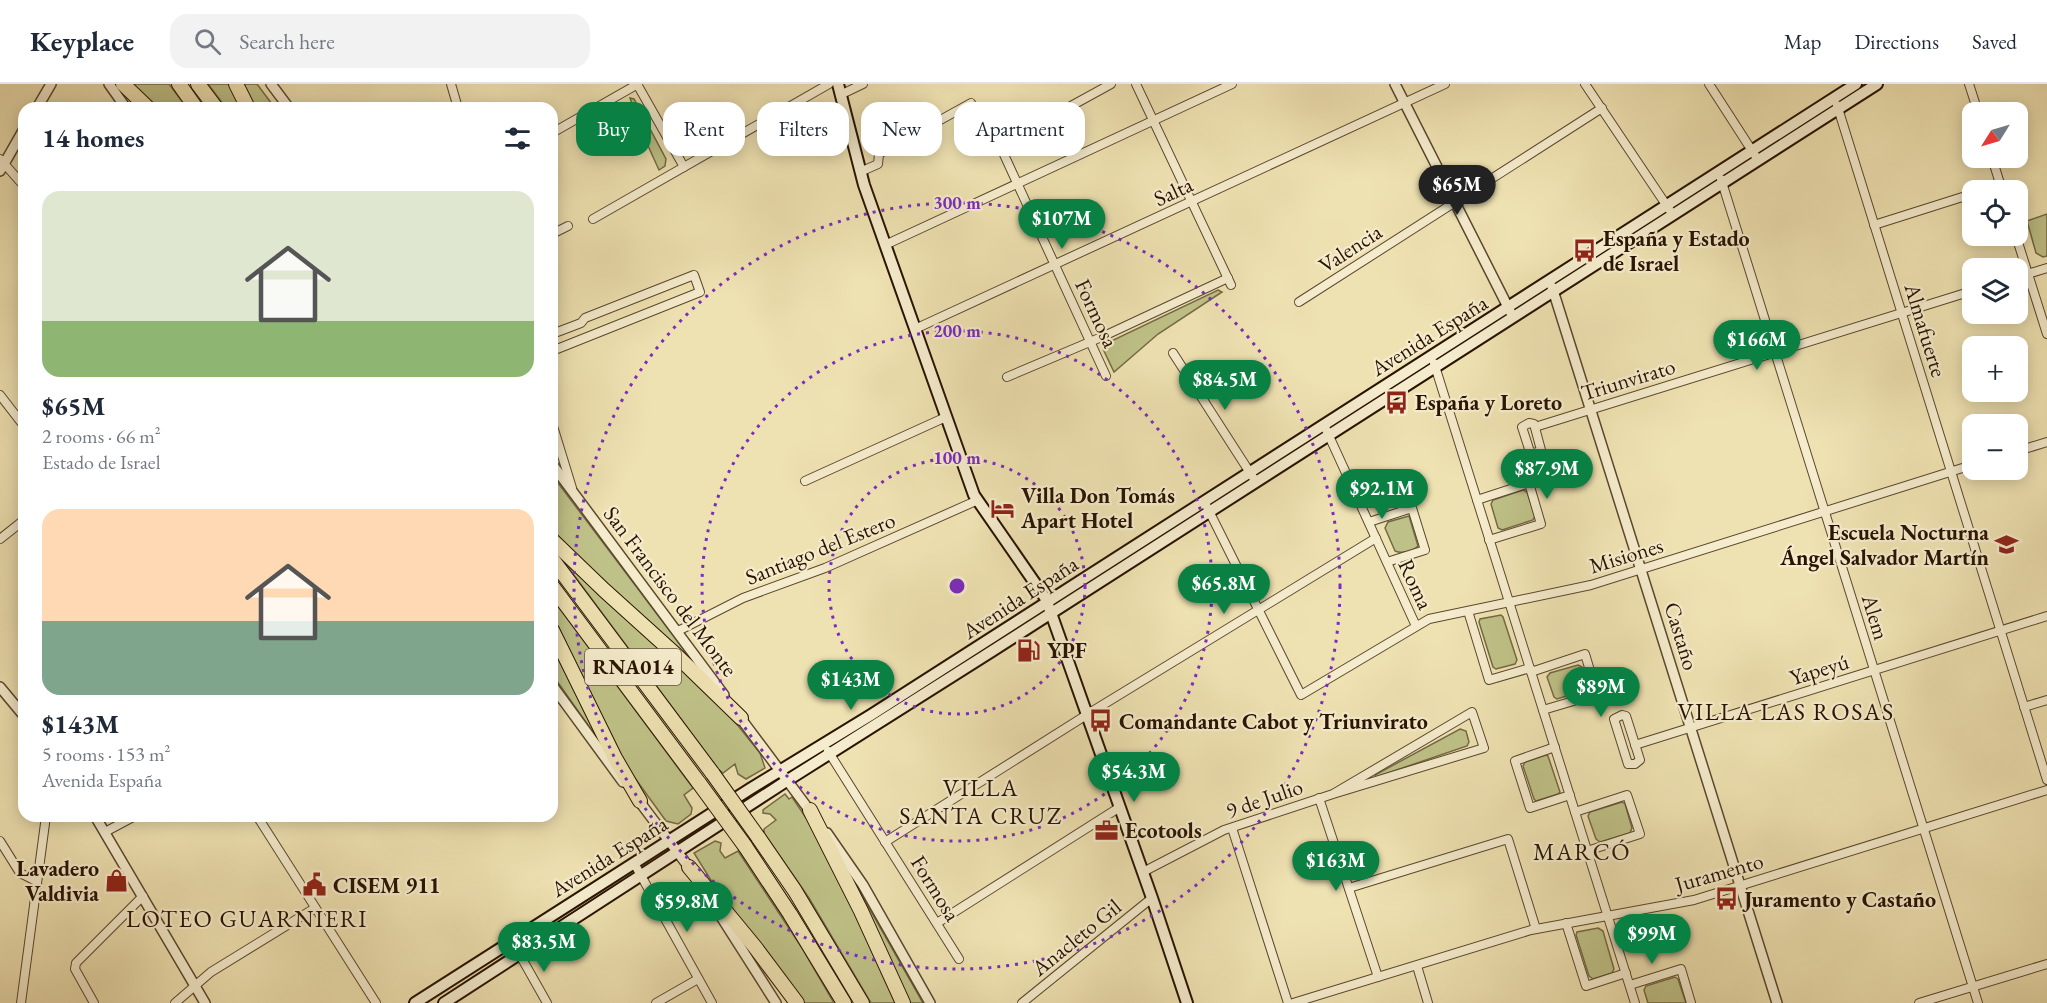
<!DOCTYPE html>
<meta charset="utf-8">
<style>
:root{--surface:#fff;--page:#f2f2f3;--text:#1f2937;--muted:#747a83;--line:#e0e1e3;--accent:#0b8043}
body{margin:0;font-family:"EB Garamond",serif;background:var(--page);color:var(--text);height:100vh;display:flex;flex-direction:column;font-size:22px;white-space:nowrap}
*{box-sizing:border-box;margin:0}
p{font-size:20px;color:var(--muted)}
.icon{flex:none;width:33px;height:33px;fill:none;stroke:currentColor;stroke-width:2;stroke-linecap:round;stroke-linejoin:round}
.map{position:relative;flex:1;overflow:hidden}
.panel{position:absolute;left:18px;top:18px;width:540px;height:720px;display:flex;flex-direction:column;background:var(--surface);border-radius:18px;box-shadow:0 3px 15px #0003}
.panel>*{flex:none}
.hud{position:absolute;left:576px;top:18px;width:570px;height:54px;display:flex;gap:12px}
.needle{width:39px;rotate:233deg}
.controls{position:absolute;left:1962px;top:18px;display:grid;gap:12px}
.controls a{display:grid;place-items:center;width:66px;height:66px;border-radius:12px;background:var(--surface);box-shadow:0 3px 15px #0003;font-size:30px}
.price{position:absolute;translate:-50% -51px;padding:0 14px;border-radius:21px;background:var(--accent);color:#fff;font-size:20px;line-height:39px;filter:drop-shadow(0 2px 3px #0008)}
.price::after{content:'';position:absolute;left:50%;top:36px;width:18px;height:14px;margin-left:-9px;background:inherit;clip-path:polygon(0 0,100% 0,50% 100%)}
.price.current{background:#222;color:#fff}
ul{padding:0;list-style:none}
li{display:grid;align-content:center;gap:12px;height:318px;padding:0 24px}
li span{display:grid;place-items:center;height:186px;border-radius:18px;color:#555}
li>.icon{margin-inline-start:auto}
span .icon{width:108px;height:108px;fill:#fffc;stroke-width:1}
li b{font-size:26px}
h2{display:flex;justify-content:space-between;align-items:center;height:72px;padding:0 24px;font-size:26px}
.chip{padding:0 21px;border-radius:18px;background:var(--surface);box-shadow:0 3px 15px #0003;font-size:21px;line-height:54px}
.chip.current{background:var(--accent);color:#fff}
header{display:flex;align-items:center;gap:36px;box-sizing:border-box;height:84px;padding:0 30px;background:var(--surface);border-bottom:2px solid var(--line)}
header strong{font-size:28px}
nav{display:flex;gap:33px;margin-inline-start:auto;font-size:21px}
.search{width:420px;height:54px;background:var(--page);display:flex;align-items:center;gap:15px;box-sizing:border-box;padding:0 21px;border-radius:18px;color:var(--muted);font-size:22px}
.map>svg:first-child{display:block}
.green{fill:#bfc288;stroke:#746a44;stroke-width:1.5}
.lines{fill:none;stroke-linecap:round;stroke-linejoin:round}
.minor-casing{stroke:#5a472d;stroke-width:10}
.tertiary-casing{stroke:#5a472d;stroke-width:12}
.secondary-casing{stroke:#281301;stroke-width:14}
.motorway-casing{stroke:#281301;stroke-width:16}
.minor{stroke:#f5eccd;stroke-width:8}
.tertiary{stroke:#f5eccd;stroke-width:9}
.secondary{stroke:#f5eccd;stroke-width:10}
.motorway{stroke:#efe2b2;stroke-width:14}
.motorway-bridge-casing{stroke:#281301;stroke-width:16;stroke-linecap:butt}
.motorway-bridge{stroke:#efe2b2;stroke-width:14}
.ring{fill:none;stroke:#7b2cbf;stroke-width:3;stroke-dasharray:3 6}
.labels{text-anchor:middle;stroke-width:4.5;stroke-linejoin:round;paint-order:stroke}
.shield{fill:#f5eccd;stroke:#66543e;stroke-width:1.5}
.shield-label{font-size:21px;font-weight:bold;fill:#281301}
.street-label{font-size:22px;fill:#281301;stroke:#f5eccd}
.poi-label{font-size:22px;font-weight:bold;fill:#281301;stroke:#f5eccd;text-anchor:start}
.neighbourhood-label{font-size:24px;letter-spacing:1.5px;fill:#281301;stroke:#f5eccd}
.centre{fill:#7b2cbf;stroke:#f5eccd;stroke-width:3}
.ring-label{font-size:18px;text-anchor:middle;font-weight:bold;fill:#7b2cbf;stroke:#f5eccd;stroke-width:4.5;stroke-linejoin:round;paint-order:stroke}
</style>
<header>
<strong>Keyplace</strong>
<div class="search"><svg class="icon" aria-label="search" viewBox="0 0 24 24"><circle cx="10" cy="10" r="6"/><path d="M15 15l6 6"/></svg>Search here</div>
<nav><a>Map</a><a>Directions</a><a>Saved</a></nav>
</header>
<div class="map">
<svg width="2047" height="919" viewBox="0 0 2047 919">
<rect width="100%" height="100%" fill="#efe2b2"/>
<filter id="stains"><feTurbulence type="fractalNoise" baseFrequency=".00333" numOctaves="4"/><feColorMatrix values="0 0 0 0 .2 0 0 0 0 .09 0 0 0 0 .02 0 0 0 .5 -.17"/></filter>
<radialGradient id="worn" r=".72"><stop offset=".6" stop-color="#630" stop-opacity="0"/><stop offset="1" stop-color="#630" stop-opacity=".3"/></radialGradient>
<g class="green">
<polygon points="129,0 169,0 187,24 154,24"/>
<polygon points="208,0 232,0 244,24 226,24"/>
<polygon points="242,0 257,0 275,24 255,24"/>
<polygon points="630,14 634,15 666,75 665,82 659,86 644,53"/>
<polygon points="2047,130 2047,172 2043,173 2036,169 2027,137"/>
<polygon points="1218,206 1222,208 1158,250 1114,288 1103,265 1105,260"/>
<polygon points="552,391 703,591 552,448"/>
<polygon points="1523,406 1527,408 1535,432 1533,436 1502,446 1498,444 1491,420 1493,416"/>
<path d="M 1409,432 L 1418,462 C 1413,467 1402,470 1395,467 L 1385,444 L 1388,438 Z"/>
<polygon points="562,475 723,623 760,669 765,684 746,695 738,690 735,680 723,689 719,686"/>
<polygon points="552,514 693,704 684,711 692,724 691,730 678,740 666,737 624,679 552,537"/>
<polygon points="1501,531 1503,533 1517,576 1515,580 1496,585 1493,583 1479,538 1480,535"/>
<polygon points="552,559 599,654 597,654 552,590"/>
<polygon points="1578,581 1582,583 1588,602 1586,606 1557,615 1554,613 1547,593 1550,589"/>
<polygon points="1460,645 1466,647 1469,658 1467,662 1376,693 1375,691"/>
<polygon points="1546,671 1548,672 1560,708 1558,710 1536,717 1534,715 1523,682 1525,678"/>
<polygon points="785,710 789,715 792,713 825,762 899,919 871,919 809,814 764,749 764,745 776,736 770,730 763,729 763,726"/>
<polygon points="1622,718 1625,720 1632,744 1630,749 1600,758 1596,755 1588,732 1590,728"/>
<polygon points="715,757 721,759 720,767 725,774 738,767 802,864 834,919 803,919 717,806 694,769"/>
<polygon points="856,801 923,919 909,919"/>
<polygon points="1598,844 1603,847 1614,885 1612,889 1593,895 1589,892 1576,851 1577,848"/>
<polygon points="1675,893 1678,895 1686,919 1648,919 1644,906 1646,902"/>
</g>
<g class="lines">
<defs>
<g id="minor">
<polyline points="451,0 458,24"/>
<polyline points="637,0 684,83"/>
<polyline points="1136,0 1231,201"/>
<polyline points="1585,0 1673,131"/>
<polyline points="1709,0 1758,76"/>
<polyline points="1969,0 1978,28"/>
<polyline points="840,11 863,0"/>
<polyline points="1837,21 2047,696"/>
<polyline points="1071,22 1111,0"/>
<polyline points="552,49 638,0"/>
<polyline points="995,51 1106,292"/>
<polyline points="1992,74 2002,106"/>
<polyline points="0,75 24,102"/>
<polyline points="860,88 878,80 879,70 971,19"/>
<polyline points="1721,95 1978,919"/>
<polyline points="1984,106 2001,101"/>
<polyline points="593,135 829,0"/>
<polyline points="1874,141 1972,110"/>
<polyline points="552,150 568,142"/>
<polyline points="2016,152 2047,250"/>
<polyline points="885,161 1232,0"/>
<polyline points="2018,193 2047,184"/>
<polyline points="1299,218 1602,24"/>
<polyline points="915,245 1445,0"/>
<polyline points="552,250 581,239 585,234 694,191 700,208 552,267"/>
<polyline points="1173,269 1256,398"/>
<polyline points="1434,279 1635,919"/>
<polyline points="1007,293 1104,252 1228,194"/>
<polyline points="0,311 24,342"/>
<polyline points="552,339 572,404"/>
<polygon points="1529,339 1534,340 1541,366 1536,369 1530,368 1522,343"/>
<polyline points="1324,341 1416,542"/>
<polyline points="1535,343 1972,207"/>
<polyline points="2018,367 2047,358"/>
<polyline points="805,397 946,333"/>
<polyline points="1477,416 1529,399 1541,440 1489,456"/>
<polyline points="1204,417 1301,611 1429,535 1591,501 1972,381"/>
<polyline points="1369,438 1412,424 1425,466 1387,478"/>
<polyline points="0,455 24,436"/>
<polyline points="1468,527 1489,596 1530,584"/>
<polyline points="678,547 743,514 825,484 978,416"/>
<polyline points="1531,588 1585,570 1597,610 1543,626"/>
<polyline points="2024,623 2047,616"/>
<polygon points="1622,631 1626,632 1640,676 1635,680 1628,680 1614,635"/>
<polyline points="1635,661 2047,532"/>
<polyline points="1555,663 1515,677 1530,724 1570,711"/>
<polyline points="828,667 959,875"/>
<polyline points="1319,714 1378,893"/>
<polyline points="1575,728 1627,711 1640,750 1587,767"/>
<polyline points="257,732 376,919"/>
<polyline points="1232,744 1288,919"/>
<polyline points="105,748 135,732"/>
<polyline points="0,757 20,789 36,797"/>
<polyline points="885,758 1096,625 1376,454"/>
<polyline points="634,779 712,919"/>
<polyline points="1143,788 1224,746 1333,710 1484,664 1472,628 1333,710"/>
<polyline points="1349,804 1508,755 1536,845"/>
<polyline points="937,839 1120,723"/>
<polyline points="1566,839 1586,902 1626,889"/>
<polyline points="512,857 547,919"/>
<polyline points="1417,882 1428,919"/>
<polyline points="1630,901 1681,885 1691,919"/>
<polyline points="21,919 46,732"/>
<polyline points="94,919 75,885 76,879 143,812"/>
<polyline points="175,919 211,888 315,824"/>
<polyline points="656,919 698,895"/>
<polyline points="1022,919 1152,814"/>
<polyline points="1293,919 1531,846 1694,816 2047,706"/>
<polyline points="1919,919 2047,880"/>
</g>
<g id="tertiary">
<polyline points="109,0 126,24"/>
<polyline points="271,0 289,24"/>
<polyline points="1395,0 1511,229"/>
<polyline points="37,24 51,0"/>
<polyline points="0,87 24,45"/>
<polyline points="1552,203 1777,919"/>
<polyline points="552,380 724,611"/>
<polyline points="552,601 623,698"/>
<polyline points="0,603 24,632"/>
<polyline points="739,632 813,731"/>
<polyline points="636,713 691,786"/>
<polyline points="95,732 205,919"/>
<polyline points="827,749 863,801 930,919"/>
<polyline points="713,820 776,919"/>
</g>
<g id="secondary">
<polyline points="838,0 864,101 974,411 1046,515 1152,814 1187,919"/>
<polyline points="415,919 750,705 871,631 1856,0"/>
<polyline points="444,919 788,696 992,567 1877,0"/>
</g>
<g id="motorway">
<polyline points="123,0 148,24"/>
<polyline points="179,0 196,24"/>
<polyline points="198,0 216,24"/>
<polyline points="236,0 248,24"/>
<polyline points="552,456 604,506 676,571 741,634"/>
<polyline points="552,475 713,690"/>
<polyline points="552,502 699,699"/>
<polyline points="552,546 615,674 640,717"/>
<polyline points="810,726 861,827 903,919"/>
<polyline points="758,753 795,807 862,919"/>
<polyline points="745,762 790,830 844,919"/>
<polyline points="689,783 755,863 797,919"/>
</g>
</defs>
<use href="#minor" class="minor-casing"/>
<use href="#tertiary" class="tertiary-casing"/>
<use href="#secondary" class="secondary-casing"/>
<use href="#motorway" class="motorway-casing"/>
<use href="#minor" class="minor"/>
<use href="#tertiary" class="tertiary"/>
<use href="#secondary" class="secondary"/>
<use href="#motorway" class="motorway"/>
<defs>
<g id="motorway-bridge">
<polyline points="713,690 758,753"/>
<polyline points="699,699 745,762"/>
</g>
</defs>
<use href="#motorway-bridge" class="motorway-bridge-casing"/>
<use href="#motorway-bridge" class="motorway-bridge"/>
</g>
<g class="ring">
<circle cx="957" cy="502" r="128"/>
<circle cx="957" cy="502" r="255"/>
<circle cx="957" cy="502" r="383"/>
</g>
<defs>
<symbol id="bus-bare" viewBox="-9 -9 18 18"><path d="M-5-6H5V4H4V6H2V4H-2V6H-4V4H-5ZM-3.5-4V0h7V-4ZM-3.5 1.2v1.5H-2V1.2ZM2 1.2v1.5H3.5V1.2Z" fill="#8f2418" stroke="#f5eccd" stroke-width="2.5" paint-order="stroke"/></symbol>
<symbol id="hotel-bare" viewBox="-9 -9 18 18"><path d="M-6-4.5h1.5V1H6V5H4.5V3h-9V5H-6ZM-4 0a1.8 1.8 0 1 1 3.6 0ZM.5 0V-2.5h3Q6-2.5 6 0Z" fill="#8f2418" stroke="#f5eccd" stroke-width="2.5" paint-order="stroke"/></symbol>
<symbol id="school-bare" viewBox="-9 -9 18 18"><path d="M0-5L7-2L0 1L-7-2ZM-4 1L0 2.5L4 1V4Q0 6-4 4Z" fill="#8f2418" stroke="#f5eccd" stroke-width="2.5" paint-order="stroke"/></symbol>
<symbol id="fuel-bare" viewBox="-9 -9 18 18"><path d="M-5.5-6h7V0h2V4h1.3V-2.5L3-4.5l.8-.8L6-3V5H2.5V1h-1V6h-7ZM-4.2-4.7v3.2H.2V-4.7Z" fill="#8f2418" stroke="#f5eccd" stroke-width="2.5" paint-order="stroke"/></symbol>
<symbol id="office-bare" viewBox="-9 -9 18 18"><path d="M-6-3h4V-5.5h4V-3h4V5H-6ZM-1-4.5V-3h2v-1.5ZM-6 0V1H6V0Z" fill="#8f2418" stroke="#f5eccd" stroke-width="2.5" paint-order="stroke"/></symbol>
<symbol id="shop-bare" viewBox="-9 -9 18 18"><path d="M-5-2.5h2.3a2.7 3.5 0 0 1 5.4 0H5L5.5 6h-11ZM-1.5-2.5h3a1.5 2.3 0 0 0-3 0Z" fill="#8f2418" stroke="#f5eccd" stroke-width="2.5" paint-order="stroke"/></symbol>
<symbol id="civic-bare" viewBox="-9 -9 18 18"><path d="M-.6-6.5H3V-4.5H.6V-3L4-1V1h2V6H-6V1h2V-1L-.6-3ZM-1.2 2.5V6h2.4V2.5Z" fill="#8f2418" stroke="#f5eccd" stroke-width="2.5" paint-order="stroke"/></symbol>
</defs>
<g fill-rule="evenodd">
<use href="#bus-bare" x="1568" y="150" width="33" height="33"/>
<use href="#bus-bare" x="1380" y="302" width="33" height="33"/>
<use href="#hotel-bare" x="986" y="408" width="33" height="33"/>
<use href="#school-bare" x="1990" y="444" width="33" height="33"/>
<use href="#fuel-bare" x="1012" y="550" width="33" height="33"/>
<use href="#bus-bare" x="1084" y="620" width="33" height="33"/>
<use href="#office-bare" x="1090" y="730" width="33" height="33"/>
<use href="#shop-bare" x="100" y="780" width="33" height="33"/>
<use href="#civic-bare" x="298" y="784" width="33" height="33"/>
<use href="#bus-bare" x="1710" y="798" width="33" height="33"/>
</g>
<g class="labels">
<rect class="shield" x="585" y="565" width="96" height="36" rx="4.5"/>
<g class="shield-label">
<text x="633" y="590">RNA014</text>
</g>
<g class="street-label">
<text transform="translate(1173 107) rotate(-25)" y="8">Salta</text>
<text transform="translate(1350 164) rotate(-33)" y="8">Valencia</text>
<text transform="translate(1097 229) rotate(65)" y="8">Formosa</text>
<text transform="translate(1926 246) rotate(73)" y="8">Almafuerte</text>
<text transform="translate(1429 251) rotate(-32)" y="8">Avenida España</text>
<text transform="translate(1628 295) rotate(-17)" y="8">Triunvirato</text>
<text transform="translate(820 464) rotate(-22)" y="8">Santiago del Estero</text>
<text transform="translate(1626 471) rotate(-17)" y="8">Misiones</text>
<text transform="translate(1416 500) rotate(65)" y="8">Roma</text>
<text transform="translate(671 507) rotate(53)" y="8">San Francisco del Monte</text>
<text transform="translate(1020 513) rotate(-33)" y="8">Avenida España</text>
<text transform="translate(1876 533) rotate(73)" y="8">Alem</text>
<text transform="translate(1682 552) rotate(73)" y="8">Castaño</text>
<text transform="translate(1819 585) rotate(-17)" y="8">Yapeyú</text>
<text transform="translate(1264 714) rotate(-19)" y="8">9 de Julio</text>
<text transform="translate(609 772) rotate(-32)" y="8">Avenida España</text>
<text transform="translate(1719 788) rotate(-16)" y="8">Juramento</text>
<text transform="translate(936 804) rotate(58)" y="8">Formosa</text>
<text transform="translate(1076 853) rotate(-39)" y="8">Anacleto Gil</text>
</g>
<g class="poi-label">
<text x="1603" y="162">España y Estado<tspan x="1603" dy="25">de Israel</tspan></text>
<text x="1415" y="326">España y Loreto</text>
<text x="1021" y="419">Villa Don Tomás<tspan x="1021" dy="25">Apart Hotel</tspan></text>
<text x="1989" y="456" text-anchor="end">Escuela Nocturna<tspan x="1989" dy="25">Ángel Salvador Martín</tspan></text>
<text x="1047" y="574">YPF</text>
<text x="1119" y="645">Comandante Cabot y Triunvirato</text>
<text x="1125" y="754">Ecotools</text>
<text x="99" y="792" text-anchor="end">Lavadero<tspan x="99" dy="25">Valdivia</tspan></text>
<text x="333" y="809">CISEM 911</text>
<text x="1744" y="823">Juramento y Castaño</text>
</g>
<g class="neighbourhood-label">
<text x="1786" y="636">VILLA LAS ROSAS</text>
<text x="981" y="712">VILLA<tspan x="981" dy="28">SANTA CRUZ</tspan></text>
<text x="1582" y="776">MARCÓ</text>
<text x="247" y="843">LOTEO GUARNIERI</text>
</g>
</g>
<circle cx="957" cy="502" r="9" class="centre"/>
<g class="ring-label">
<text x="957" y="125">300 m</text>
<text x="957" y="253">200 m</text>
<text x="957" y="380">100 m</text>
</g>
<rect width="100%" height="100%" filter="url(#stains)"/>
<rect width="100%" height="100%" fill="url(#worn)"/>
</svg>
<div class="controls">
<a><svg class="needle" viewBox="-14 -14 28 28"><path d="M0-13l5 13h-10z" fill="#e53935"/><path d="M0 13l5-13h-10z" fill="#747a83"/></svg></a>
<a><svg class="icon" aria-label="locate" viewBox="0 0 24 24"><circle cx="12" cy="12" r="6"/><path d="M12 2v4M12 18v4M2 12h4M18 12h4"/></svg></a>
<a><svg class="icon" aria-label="layers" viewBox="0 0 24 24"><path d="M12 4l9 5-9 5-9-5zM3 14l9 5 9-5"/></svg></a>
<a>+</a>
<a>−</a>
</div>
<b class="price current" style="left:1457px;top:132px">$65M</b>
<b class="price" style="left:1062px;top:166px">$107M</b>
<b class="price" style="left:1757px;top:287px">$166M</b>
<b class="price" style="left:1225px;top:327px">$84.5M</b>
<b class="price" style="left:1547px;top:416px">$87.9M</b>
<b class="price" style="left:1382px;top:436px">$92.1M</b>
<b class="price" style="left:1224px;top:531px">$65.8M</b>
<b class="price" style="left:851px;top:627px">$143M</b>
<b class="price" style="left:1601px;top:634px">$89M</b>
<b class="price" style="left:1134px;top:719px">$54.3M</b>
<b class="price" style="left:1336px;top:808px">$163M</b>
<b class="price" style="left:687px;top:849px">$59.8M</b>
<b class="price" style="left:1652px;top:881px">$99M</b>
<b class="price" style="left:544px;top:889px">$83.5M</b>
<div class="hud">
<a class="chip current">Buy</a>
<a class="chip">Rent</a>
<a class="chip">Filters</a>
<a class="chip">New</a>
<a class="chip">Apartment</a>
</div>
<section class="panel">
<h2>14 homes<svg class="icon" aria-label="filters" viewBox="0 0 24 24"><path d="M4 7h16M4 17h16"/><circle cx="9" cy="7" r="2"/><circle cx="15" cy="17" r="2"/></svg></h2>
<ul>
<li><span style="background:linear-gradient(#dfe7d0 70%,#8fb573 0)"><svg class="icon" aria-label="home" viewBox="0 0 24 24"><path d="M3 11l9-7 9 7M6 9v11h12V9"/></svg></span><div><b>$65M</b><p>2 rooms · 66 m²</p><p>Estado de Israel</p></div></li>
<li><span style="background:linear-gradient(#ffd9b3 60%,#7fa58c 0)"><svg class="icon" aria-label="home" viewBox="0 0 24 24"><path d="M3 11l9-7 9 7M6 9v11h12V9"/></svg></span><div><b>$143M</b><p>5 rooms · 153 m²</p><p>Avenida España</p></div></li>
</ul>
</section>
</div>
